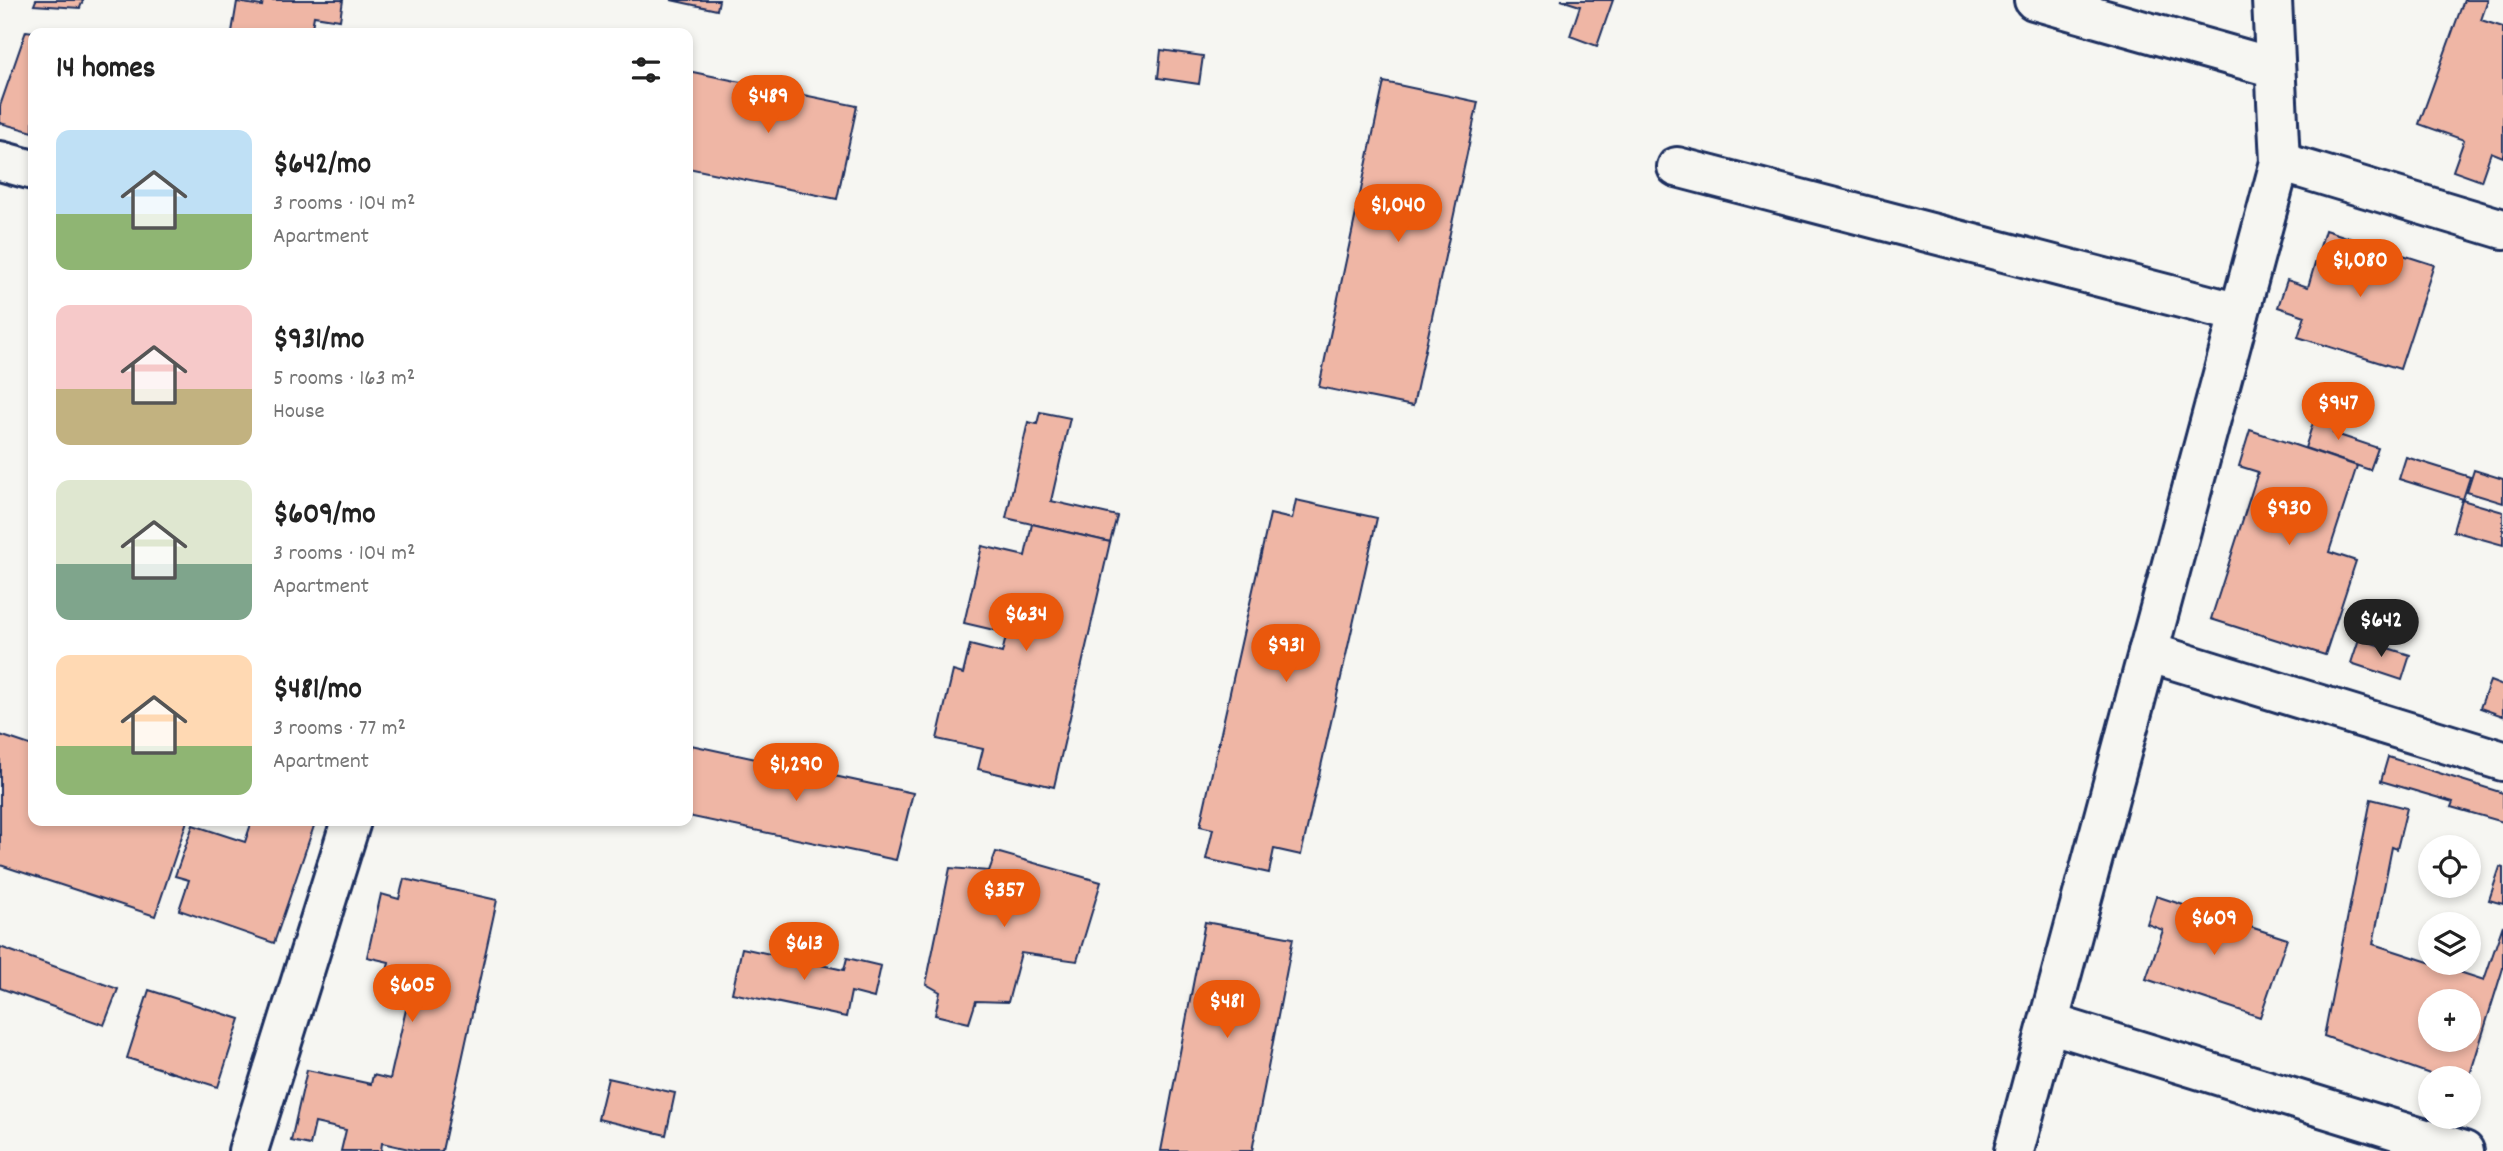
<!DOCTYPE html>
<meta charset="utf-8">
<style>
:root{--surface:#fff;--page:#f2f2f2;--text:#222;--muted:#767676;--accent:#ea580c}
body{margin:0;font-family:Dekko,sans-serif;background:var(--page);color:var(--text);height:100vh;display:flex;flex-direction:column;font-size:26px;white-space:nowrap}
*{box-sizing:border-box;margin:0}
p{font-size:23px;color:var(--muted)}
.icon{flex:none;width:38px;height:38px;fill:none;stroke:currentColor;stroke-width:2;stroke-linecap:round;stroke-linejoin:round}
.map{position:relative;flex:1;overflow:hidden}
.panel{position:absolute;left:28px;top:28px;width:665px;height:798px;display:flex;flex-direction:column;background:var(--surface);border-radius:14px;box-shadow:0 4px 10px #0003}
.panel>*{flex:none}
.tools{position:absolute;left:2418px;top:835px;display:grid;gap:14px}
.tools a{display:grid;place-items:center;width:63px;height:63px;border-radius:50%;background:var(--surface);box-shadow:0 4px 10px #0003;font-size:35px}
.price{position:absolute;translate:-50% -60px;padding:0 16px;border-radius:24px;background:var(--accent);color:#fff;font-size:23px;line-height:46px;filter:drop-shadow(0 2px 4px #0008)}
.price::after{content:'';position:absolute;left:50%;top:42px;width:21px;height:16px;margin-left:-10px;background:inherit;clip-path:polygon(0 0,100% 0,50% 100%)}
.price.selected{background:#222;color:#fff}
ul{padding:0;list-style:none}
li{display:flex;align-items:center;gap:21px;height:175px;padding:0 28px}
li span{display:grid;place-items:center;flex:none;width:196px;height:140px;border-radius:14px;color:#555}
li>.icon{margin-inline-start:auto}
span .icon{width:84px;height:84px;fill:#fffc;stroke-width:1}
li b{font-size:30px}
h2{display:flex;justify-content:space-between;align-items:center;height:84px;padding:0 28px;font-size:30px}
.map>svg:first-child{display:block}
.building{fill:#efb6a5;stroke:#1b2f5e;stroke-width:2;fill-rule:evenodd}
.lines{fill:none;stroke-linecap:round;stroke-linejoin:round}
.minor-casing{stroke:#1b2f5e;stroke-width:44}
.minor{stroke:#f6f6f2;stroke-width:38}
</style>
<div class="map">
<svg width="2503" height="1151" viewBox="0 0 2503 1151">
<rect width="100%" height="100%" fill="#f6f6f2"/>
<filter id="ink" filterUnits="userSpaceOnUse"><feTurbulence type="fractalNoise" baseFrequency=".0143" numOctaves="2"/><feDisplacementMap in="SourceGraphic" scale="14" xChannelSelector="R" yChannelSelector="G"/><feConvolveMatrix kernelMatrix="1 2 1 2 8 2 1 2 1" color-interpolation-filters="sRGB"/></filter>
<g filter="url(#ink)">
<g class="building">
<polygon points="36,0 83,0 80,8 34,5"/>
<polygon points="263,0 343,0 340,20 314,16 311,33 232,32 237,2 262,6"/>
<polygon points="671,0 719,0 717,10"/>
<polygon points="1561,0 1613,0 1597,46 1570,36 1580,6"/>
<polygon points="2464,0 2488,0 2481,20 2503,27 2503,157 2491,152 2481,181 2453,171 2464,140 2419,124"/>
<polygon points="26,31 41,33 33,33 33,132 0,123 0,106"/>
<polygon points="1161,50 1203,56 1199,84 1158,78"/>
<polygon points="688,71 857,106 837,199 688,168"/>
<polygon points="1384,82 1478,102 1413,406 1319,387"/>
<polygon points="2325,230 2434,265 2400,369 2298,337 2305,316 2278,307 2287,280 2308,287"/>
<polygon points="2318,407 2339,414 2333,433 2378,448 2370,470 2305,448"/>
<polygon points="1040,412 1070,418 1051,501 1117,516 1110,542 1006,518 1028,422 1037,424"/>
<polygon points="2250,430 2357,466 2329,552 2356,561 2325,655 2211,619 2258,472 2239,466"/>
<polygon points="2406,457 2470,477 2463,499 2399,479"/>
<polygon points="2474,470 2503,479 2503,503 2467,492"/>
<polygon points="1296,500 1377,518 1301,855 1274,849 1269,873 1206,859 1213,829 1200,826 1270,514 1292,519"/>
<polygon points="2462,500 2503,512 2503,545 2453,531"/>
<polygon points="1032,524 1110,542 1054,787 978,769 983,749 937,739 953,671 963,674 970,645 1002,653 1007,633 964,623 982,546 1025,556"/>
<polygon points="2359,639 2410,655 2402,680 2351,663"/>
<polygon points="2490,681 2503,686 2503,716 2480,708"/>
<polygon points="0,735 33,746 33,821 187,821 155,916 0,865"/>
<polygon points="691,745 913,793 896,860 688,816 688,761"/>
<polygon points="2388,757 2503,793 2503,822 2451,807 2453,802 2381,781"/>
<path d="M 2371,799 L 2407,808 L 2397,849 L 2392,847 L 2373,944 L 2484,980 L 2503,925 L 2503,968 L 2469,1078 L 2441,1078 L 2324,1036 ZM 2431,1001 L 2469,1001 L 2469,1040 L 2431,1040 Z"/>
<polygon points="252,821 279,824 280,821 315,823 274,943 179,910 189,880 175,876 193,825 245,842"/>
<polygon points="996,852 1101,882 1077,961 1021,953 1008,1002 976,1001 969,1023 935,1015 940,992 926,984 950,868 989,871"/>
<polygon points="2500,867 2503,868 2503,904 2489,900"/>
<polygon points="404,879 497,900 442,1151 418,1151 382,1143 381,1151 341,1151 346,1130 315,1123 310,1145 291,1141 307,1070 371,1084 373,1075 390,1079 410,992 384,986 389,962 367,957 381,894 399,899"/>
<polygon points="2156,896 2287,939 2260,1017 2146,979 2163,930 2147,924"/>
<polygon points="1205,922 1293,938 1252,1151 1161,1151"/>
<polygon points="0,947 118,989 104,1025 0,988"/>
<polygon points="742,948 844,970 847,958 881,966 874,998 851,992 846,1017 732,993"/>
<polygon points="149,990 240,1019 218,1087 127,1058"/>
<polygon points="608,1078 675,1093 666,1135 598,1119"/>
</g>
<g class="lines">
<defs>
<g id="minor">
<polyline points="2034,0 2275,68"/>
<polyline points="0,161 33,170"/>
<polyline points="2280,162 2503,229"/>
<polyline points="1677,167 2239,313"/>
<polyline points="2148,652 2503,761"/>
<polyline points="2049,1023 2464,1151"/>
<polyline points="248,1151 351,821"/>
<polyline points="2014,1151 2280,162 2272,0"/>
</g>
</defs>
<use href="#minor" class="minor-casing"/>
<use href="#minor" class="minor"/>
</g>
</g>
</svg>
<div class="tools">
<a><svg class="icon" aria-label="locate" viewBox="0 0 24 24"><circle cx="12" cy="12" r="6"/><path d="M12 2v4M12 18v4M2 12h4M18 12h4"/></svg></a>
<a><svg class="icon" aria-label="layers" viewBox="0 0 24 24"><path d="M12 4l9 5-9 5-9-5zM3 14l9 5 9-5"/></svg></a>
<a>+</a>
<a>−</a>
</div>
<b class="price" style="left:768px;top:135px">$489</b>
<b class="price" style="left:1398px;top:244px">$1,040</b>
<b class="price" style="left:2360px;top:299px">$1,080</b>
<b class="price" style="left:2338px;top:442px">$947</b>
<b class="price" style="left:2289px;top:547px">$930</b>
<b class="price" style="left:1026px;top:653px">$634</b>
<b class="price selected" style="left:2381px;top:659px">$642</b>
<b class="price" style="left:1286px;top:684px">$931</b>
<b class="price" style="left:796px;top:803px">$1,290</b>
<b class="price" style="left:1004px;top:929px">$357</b>
<b class="price" style="left:2214px;top:957px">$609</b>
<b class="price" style="left:804px;top:982px">$613</b>
<b class="price" style="left:412px;top:1024px">$605</b>
<b class="price" style="left:1227px;top:1040px">$481</b>
<section class="panel">
<h2>14 homes<svg class="icon" aria-label="filters" viewBox="0 0 24 24"><path d="M4 7h16M4 17h16"/><circle cx="9" cy="7" r="2"/><circle cx="15" cy="17" r="2"/></svg></h2>
<ul>
<li><span style="background:linear-gradient(#bfe0f5 60%,#8fb573 0)"><svg class="icon" aria-label="home" viewBox="0 0 24 24"><path d="M3 11l9-7 9 7M6 9v11h12V9"/></svg></span><div><b>$642/mo</b><p>3 rooms · 104 m²</p><p>Apartment</p></div></li>
<li><span style="background:linear-gradient(#f6c9c9 60%,#c2b280 0)"><svg class="icon" aria-label="home" viewBox="0 0 24 24"><path d="M3 11l9-7 9 7M6 9v11h12V9"/></svg></span><div><b>$931/mo</b><p>5 rooms · 163 m²</p><p>House</p></div></li>
<li><span style="background:linear-gradient(#dfe7d0 60%,#7fa58c 0)"><svg class="icon" aria-label="home" viewBox="0 0 24 24"><path d="M3 11l9-7 9 7M6 9v11h12V9"/></svg></span><div><b>$609/mo</b><p>3 rooms · 104 m²</p><p>Apartment</p></div></li>
<li><span style="background:linear-gradient(#ffd9b3 65%,#8fb573 0)"><svg class="icon" aria-label="home" viewBox="0 0 24 24"><path d="M3 11l9-7 9 7M6 9v11h12V9"/></svg></span><div><b>$481/mo</b><p>3 rooms · 77 m²</p><p>Apartment</p></div></li>
</ul>
</section>
</div>
